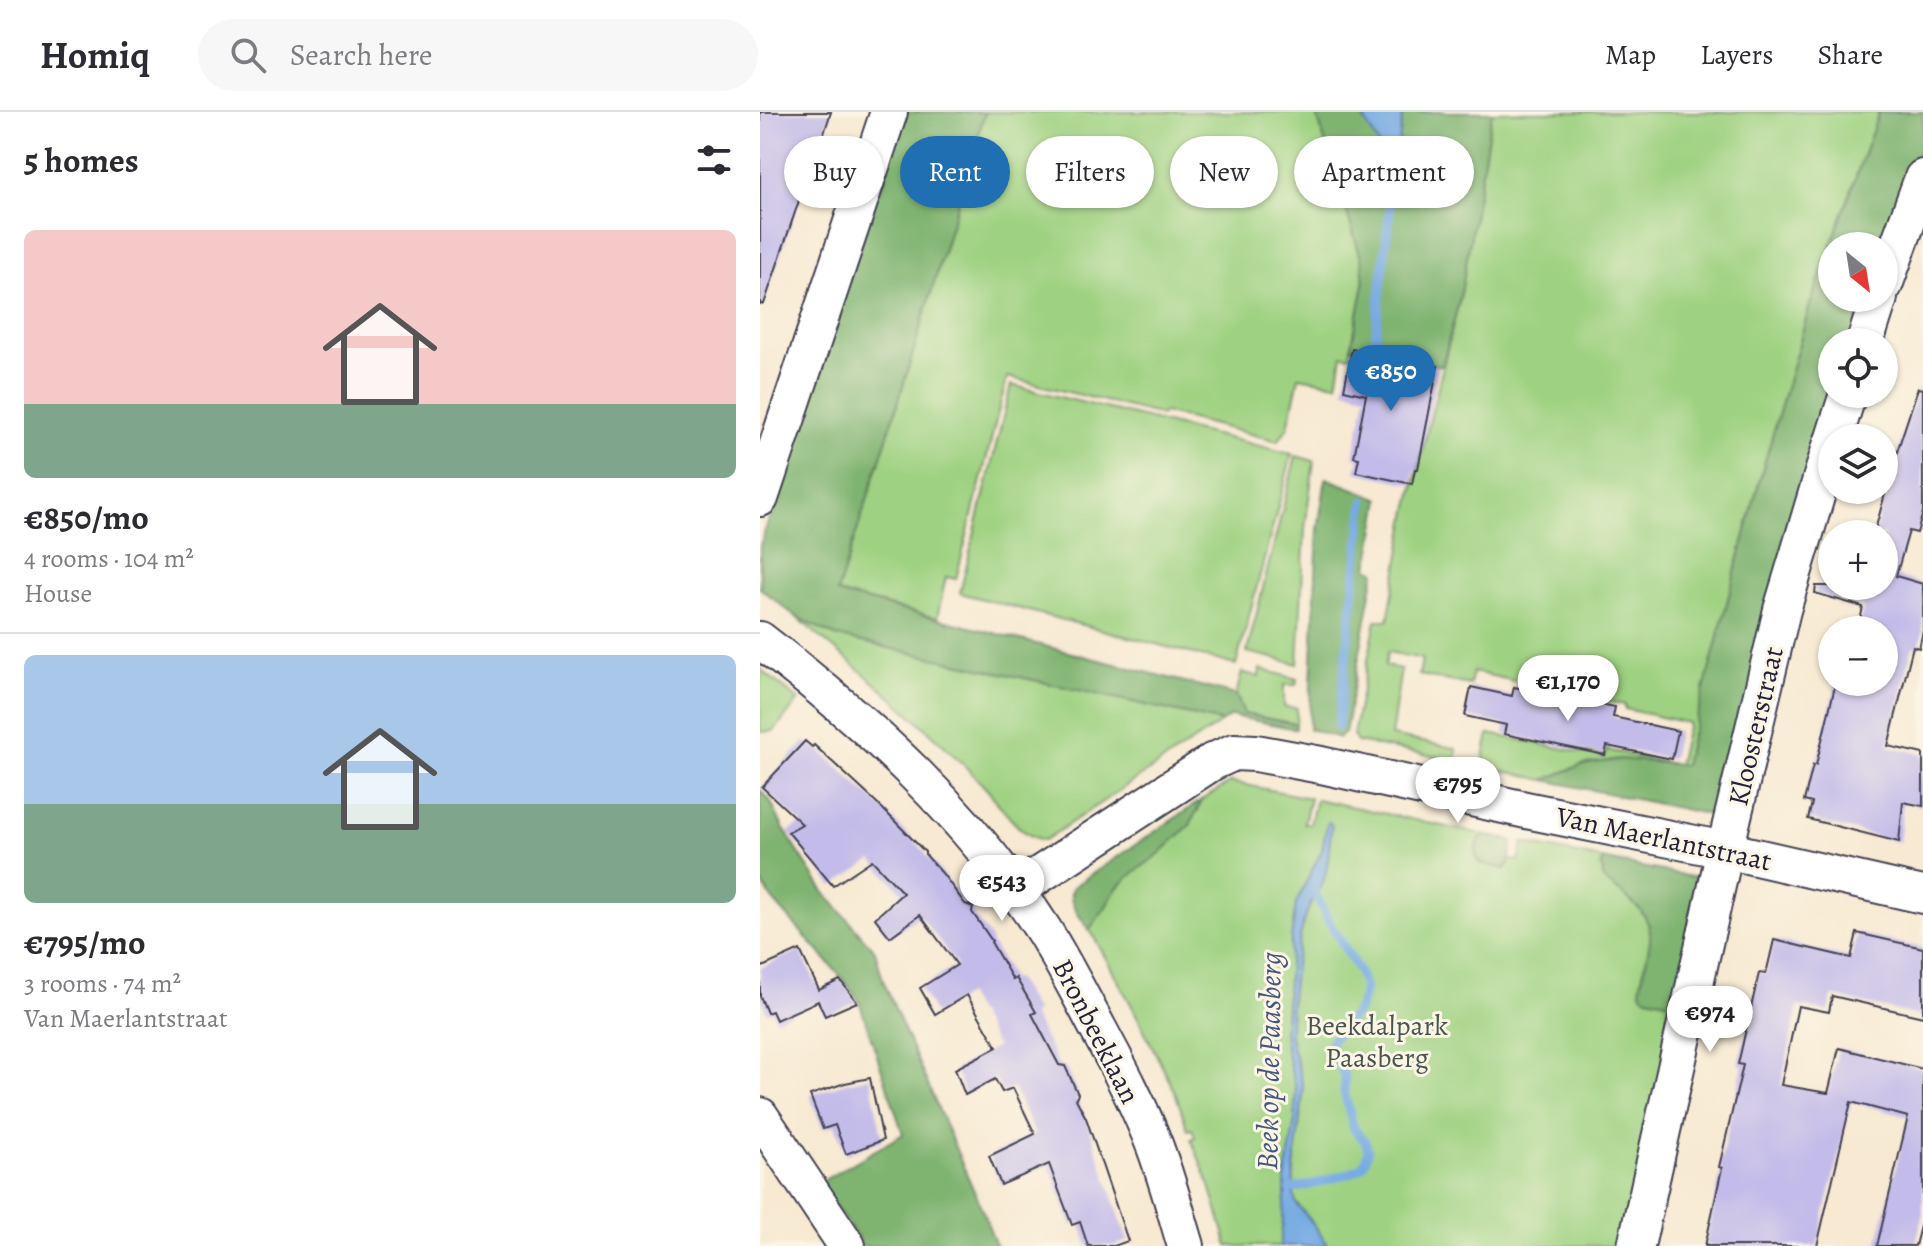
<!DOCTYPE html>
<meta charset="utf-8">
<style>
:root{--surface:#fff;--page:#f7f7f7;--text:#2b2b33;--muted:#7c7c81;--line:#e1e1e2;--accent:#1f6fb2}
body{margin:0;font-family:Alegreya,serif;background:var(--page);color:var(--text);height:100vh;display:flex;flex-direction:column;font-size:30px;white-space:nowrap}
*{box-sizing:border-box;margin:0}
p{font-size:26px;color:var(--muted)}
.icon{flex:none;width:44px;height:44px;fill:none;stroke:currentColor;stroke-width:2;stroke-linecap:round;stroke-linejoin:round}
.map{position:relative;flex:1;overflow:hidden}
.sheet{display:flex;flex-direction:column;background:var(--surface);width:760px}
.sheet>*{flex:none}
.guide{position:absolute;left:24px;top:24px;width:760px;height:72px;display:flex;gap:16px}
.needle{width:52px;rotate:150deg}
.fabs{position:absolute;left:1058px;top:120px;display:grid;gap:16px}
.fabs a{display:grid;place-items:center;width:80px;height:80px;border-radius:50%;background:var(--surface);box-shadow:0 2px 6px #0004;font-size:40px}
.price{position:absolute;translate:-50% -68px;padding:0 18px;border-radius:28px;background:#fff;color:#222;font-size:26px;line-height:52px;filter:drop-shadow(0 2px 4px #0008)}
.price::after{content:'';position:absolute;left:50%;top:48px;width:24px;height:18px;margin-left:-12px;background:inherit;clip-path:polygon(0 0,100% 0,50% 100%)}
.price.active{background:var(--accent);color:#fff}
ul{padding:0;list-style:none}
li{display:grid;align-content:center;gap:16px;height:424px;padding:0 24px}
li+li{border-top:2px solid var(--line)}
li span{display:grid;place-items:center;height:248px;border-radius:12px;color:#555}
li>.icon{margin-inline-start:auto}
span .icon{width:144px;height:144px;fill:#fffc;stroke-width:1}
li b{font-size:34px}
h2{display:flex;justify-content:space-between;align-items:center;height:96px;padding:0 24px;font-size:34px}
.tag{padding:0 28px;border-radius:36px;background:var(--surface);box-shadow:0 2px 6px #0004;font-size:28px;line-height:72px}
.tag.active{background:var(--accent);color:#fff}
header{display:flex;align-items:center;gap:48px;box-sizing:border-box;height:112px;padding:0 40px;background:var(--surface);border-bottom:2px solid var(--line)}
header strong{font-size:38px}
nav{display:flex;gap:44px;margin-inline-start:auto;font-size:28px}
.search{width:560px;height:72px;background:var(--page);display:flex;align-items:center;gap:20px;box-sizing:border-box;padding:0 28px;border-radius:44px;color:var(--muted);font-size:30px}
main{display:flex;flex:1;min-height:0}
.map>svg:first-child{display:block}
.green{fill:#9ed181;stroke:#607a5e;stroke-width:2}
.forest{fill:#7eb36f;stroke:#506a55;stroke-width:2}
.water{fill:#76aae3;stroke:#4c668f;stroke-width:2}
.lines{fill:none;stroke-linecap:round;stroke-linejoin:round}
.stream{stroke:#76aae3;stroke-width:9}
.building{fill:#c3bbe9}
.minor-casing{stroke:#424052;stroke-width:40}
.minor{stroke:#fff;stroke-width:36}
.labels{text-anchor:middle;stroke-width:6;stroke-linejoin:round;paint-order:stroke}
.street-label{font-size:28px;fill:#22223b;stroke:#fcf5e5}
.park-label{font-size:28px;fill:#475750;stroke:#fcf5e5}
.water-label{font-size:30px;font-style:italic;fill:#44587e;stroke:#fcf5e5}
</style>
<header>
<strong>Homiq</strong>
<div class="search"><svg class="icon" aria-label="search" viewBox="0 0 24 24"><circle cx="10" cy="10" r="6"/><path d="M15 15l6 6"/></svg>Search here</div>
<nav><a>Map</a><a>Layers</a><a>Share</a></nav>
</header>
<main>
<section class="sheet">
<h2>5 homes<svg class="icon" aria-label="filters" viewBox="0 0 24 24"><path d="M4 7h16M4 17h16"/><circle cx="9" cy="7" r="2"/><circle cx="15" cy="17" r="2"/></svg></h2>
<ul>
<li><span style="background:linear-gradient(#f6c9c9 70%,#7fa58c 0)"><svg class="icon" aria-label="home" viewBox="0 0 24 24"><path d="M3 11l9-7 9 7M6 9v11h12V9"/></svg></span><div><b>€850/mo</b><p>4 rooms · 104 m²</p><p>House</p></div></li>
<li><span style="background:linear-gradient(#a9c7e8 60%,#7fa58c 0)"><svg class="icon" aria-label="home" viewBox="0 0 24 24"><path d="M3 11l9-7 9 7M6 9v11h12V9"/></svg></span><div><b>€795/mo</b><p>3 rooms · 74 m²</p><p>Van Maerlantstraat</p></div></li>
</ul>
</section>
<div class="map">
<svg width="1163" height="1134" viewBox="0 0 1163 1134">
<rect width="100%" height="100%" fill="#fcf5e5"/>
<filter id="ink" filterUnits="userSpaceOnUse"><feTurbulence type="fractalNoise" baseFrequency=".0125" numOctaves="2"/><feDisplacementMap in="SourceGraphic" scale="16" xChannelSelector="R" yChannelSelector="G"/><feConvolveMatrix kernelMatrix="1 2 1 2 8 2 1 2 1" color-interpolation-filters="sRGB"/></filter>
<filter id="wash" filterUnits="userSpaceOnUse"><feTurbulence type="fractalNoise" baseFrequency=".006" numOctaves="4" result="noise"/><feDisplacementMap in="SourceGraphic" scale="32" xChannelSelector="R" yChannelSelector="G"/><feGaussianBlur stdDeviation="1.8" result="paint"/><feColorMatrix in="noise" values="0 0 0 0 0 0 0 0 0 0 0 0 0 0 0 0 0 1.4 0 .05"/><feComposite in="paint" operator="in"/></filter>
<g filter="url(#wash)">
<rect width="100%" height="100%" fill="#f7e9d2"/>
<g class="green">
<polygon points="225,0 556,0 602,149 604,173 590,244 582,243 577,272 539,265 528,315 518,329 403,300 402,303 247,265 196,467 186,465 177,506 77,481 135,301"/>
<polygon points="732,0 1119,0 1051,190 999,370 924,654 918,653 861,647 821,653 784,668 722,654 729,622 845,645 847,638 918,653 928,611 865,597 865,593 713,560 710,573 659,563 662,547 628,540 625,554 641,557 631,624 694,636 697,638 695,648 597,630 593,623 616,508 628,508 648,398 701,181"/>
<polygon points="251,273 532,342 476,553 200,481"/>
<polygon points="536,344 554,349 545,416 538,552 487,540"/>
<path d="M 35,504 L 76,524 L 462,610 L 285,728 C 257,725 241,692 223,673 C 165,611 100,558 35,504 Z"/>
<polygon points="0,557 39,588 14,619 0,620"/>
<polygon points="500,557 537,567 536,573 524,573 524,595 537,596 536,612 484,602 476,583 482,560 499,565"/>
<polygon points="471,670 550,686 544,711 550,712 556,687 725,723 719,728 716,741 759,749 763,731 842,747 841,757 916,777 929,851 865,1134 468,1134 450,1074 431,1027 435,1025 432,1017 428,1018 415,980 372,894 312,785 438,699 442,688"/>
</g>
<g class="forest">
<polygon points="145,0 225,0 135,301 77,481 476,583 484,602 536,612 536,617 471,604 462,610 75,524 35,504 0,476 0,434"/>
<polygon points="556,0 600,0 634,60 643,0 732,0 701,181 682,254 591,236 604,173 602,149"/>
<polygon points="1119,0 1163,0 1163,29 1124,137 1124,134 1072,134 1072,186 1106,186 1092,230 1072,230 1072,282 961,705 784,668 821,653 861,647 924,653 999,370 1051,190"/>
<polygon points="566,366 620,387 608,456 615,459 585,621 579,626 549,617 558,417"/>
<polygon points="0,678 10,688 23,716 64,780 115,839 123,868 139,906 224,1102 236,1134 103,1134 59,1071 143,1022 99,889 82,866 12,787 0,768"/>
<path d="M 442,688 L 430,713 L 399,742 L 372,762 L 357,776 L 345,796 L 329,818 C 321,805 305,789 313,775 Z"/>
<path d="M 725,723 L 753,729 L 749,751 L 745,757 L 719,751 C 713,739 715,732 725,723 Z"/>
<path d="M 842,747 L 947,768 L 919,892 L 884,884 L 880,878 C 882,861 888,845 890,828 C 894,800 862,783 843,767 Z"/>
</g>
<g class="water">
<polygon points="600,0 643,0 635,61"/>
<path d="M 569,710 L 572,713 C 568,733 570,754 562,773 C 560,779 555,783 552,789 C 536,821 530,884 530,921 C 531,941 543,960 543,980 C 542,1004 528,1073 536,1090 C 539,1096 547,1103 551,1109 C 557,1117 563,1126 568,1134 L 520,1134 L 525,1085 L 525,1066 L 535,1008 L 536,977 L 527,942 L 524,921 L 531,826 L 536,791 L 562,738 L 567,712 Z"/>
</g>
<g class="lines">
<g class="stream">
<polyline points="614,235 635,52"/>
<polyline points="578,615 604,389"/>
<polyline points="530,1077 551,1073 590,1061 602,1055 606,1048 608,1038 605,1029 594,1017 584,980 585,967 580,954 570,940 571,929 599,897 605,877 598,858 568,808 553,777"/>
</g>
</g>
<g id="blocks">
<g class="building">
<polygon points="0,0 71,0 55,48 53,47 4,192 0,192"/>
<polygon points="592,237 678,254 658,357 655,357 652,372 596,360 599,346 594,345 606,283 584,278"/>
<polygon points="1158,276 1163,277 1163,400 1157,421 1149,419 1136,464 1163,472 1163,519 1159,536 1153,534 1128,634 1163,642 1163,694 1143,690 1139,730 1048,707 1052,691 1044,689 1053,653 1056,653 1076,570 1124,570 1124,518 1098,518 1103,495 1055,481 1056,474 1124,474 1124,422 1114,422 1134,349"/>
<polygon points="711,575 752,584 754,575 855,595 853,605 918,619 912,647 847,634 845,643 744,622 746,613 705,604"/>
<polygon points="45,629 52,635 54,633 117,691 165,740 165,742 182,761 205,792 213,795 212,800 232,829 231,830 253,868 256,866 276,900 272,902 299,953 305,954 318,982 316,987 326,1006 368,1129 354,1134 328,1134 320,1110 312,1113 289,1052 241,1073 229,1044 275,1022 253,976 242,980 235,967 205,983 195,957 237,935 207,883 175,902 160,876 197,853 160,803 130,825 115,806 143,781 112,748 73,774 28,720 42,712 2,675"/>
<polygon points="1097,821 1163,836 1163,905 1072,884 1069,900 1038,894 1021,973 1068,981 1079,936 1163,957 1163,1102 1155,1134 1117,1134 1148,1005 1091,990 1057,1134 945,1134 962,1056 959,1055 983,953 978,952 999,861 1006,862 1014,828 1091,846"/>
<polygon points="40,838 59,878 80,868 97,890 65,904 58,889 16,908 12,899 7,901 0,884 0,856"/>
<polygon points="110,966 123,1028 86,1042 75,1013 63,1017 50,983 85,971"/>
</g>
</g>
</g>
<g filter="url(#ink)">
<use href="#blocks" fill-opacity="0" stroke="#424052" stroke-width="2"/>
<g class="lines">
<defs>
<g id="minor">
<polyline points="1124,173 1163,66"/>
<polyline points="1105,230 1119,186"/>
<polyline points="1074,326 1088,282"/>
<polyline points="0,386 129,0"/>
<path d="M 0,528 C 107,610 210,704 284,819 C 302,848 318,879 334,909 C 356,950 379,992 395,1035 C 407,1067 416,1101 426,1134"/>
<polyline points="256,778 452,650 474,640 496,641 561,653 766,698 965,738 1163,783"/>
<polyline points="0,1004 87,1134"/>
<polyline points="876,1134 965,738 1022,498 1072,331"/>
</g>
</defs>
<use href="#minor" class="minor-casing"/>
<use href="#minor" class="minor"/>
</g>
</g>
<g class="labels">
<g class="street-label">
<text transform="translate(995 614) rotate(-77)" y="10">Kloosterstraat</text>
<text transform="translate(904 726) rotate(12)" y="10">Van Maerlantstraat</text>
<text transform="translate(337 919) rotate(63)" y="10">Bronbeeklaan</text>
</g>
<g class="park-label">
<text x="617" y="923">Beekdalpark<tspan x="617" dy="32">Paasberg</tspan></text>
</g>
<g class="water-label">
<text transform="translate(509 949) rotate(-89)" y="10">Beek op de Paasberg</text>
</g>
</g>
</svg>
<div class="fabs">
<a><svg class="needle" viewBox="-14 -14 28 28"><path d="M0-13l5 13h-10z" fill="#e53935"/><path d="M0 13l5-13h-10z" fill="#7c7c81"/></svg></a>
<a><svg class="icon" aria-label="locate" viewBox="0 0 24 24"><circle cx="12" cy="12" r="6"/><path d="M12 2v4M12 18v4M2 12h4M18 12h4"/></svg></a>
<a><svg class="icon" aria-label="layers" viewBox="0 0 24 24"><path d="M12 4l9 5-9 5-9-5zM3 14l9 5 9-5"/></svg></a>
<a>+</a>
<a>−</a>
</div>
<b class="price active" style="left:631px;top:301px">€850</b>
<b class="price" style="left:808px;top:611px">€1,170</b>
<b class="price" style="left:698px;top:713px">€795</b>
<b class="price" style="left:242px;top:811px">€543</b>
<b class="price" style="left:950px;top:942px">€974</b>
<div class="guide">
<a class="tag">Buy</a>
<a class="tag active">Rent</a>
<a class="tag">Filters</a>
<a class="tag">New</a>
<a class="tag">Apartment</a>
</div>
</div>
</main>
